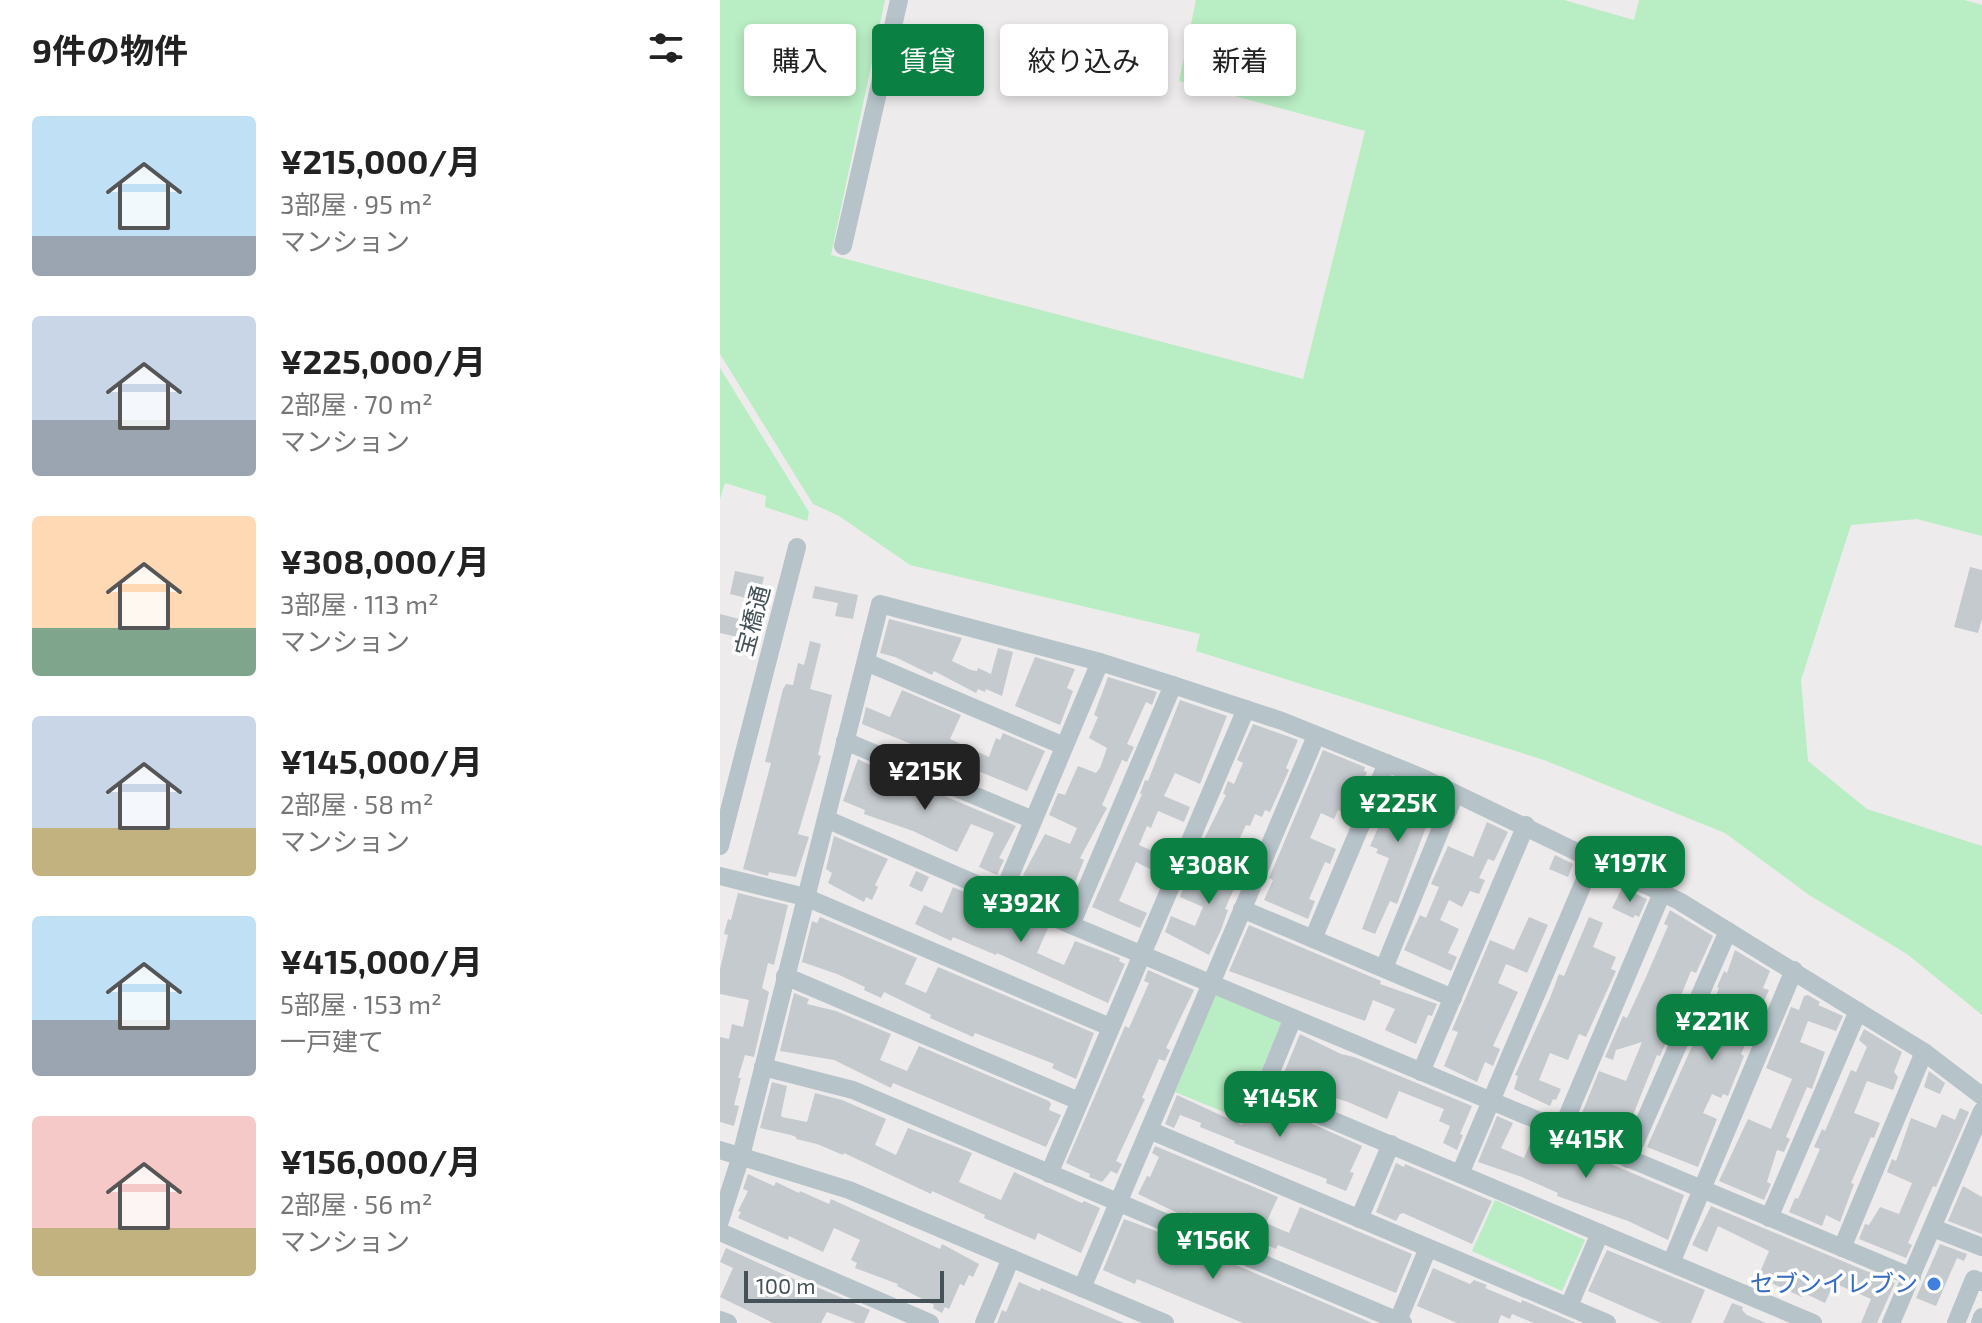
<!DOCTYPE html>
<html lang="ja">
<meta charset="utf-8">
<style>
:root{--surface:#fff;--page:#f6f6f6;--text:#222;--muted:#767676;--accent:#0b8043}
body{margin:0;font-family:"Exo 2","Noto Sans JP",sans-serif;background:var(--page);color:var(--text);height:100vh;display:flex;flex-direction:column;font-size:30px;white-space:nowrap}
*{box-sizing:border-box;margin:0}
p{font-size:26px;color:var(--muted)}
.icon{flex:none;width:44px;height:44px;fill:none;stroke:currentColor;stroke-width:2;stroke-linecap:round;stroke-linejoin:round}
.map{position:relative;flex:1;overflow:hidden}
.panel{display:flex;flex-direction:column;background:var(--surface);width:720px}
.panel>*{flex:none}
.top-card{position:absolute;left:24px;top:24px;width:760px;height:72px;display:flex;gap:16px}
.scale{position:absolute;left:24px;bottom:20px;width:200px;box-sizing:border-box;padding-left:8px;border:4px solid #445258;border-top:0;font-size:22px;line-height:28px;white-space:nowrap;color:#445258;-webkit-text-stroke:6px #fff;paint-order:stroke}
.price{position:absolute;translate:-50% -68px;padding:0 18px;border-radius:16px;background:var(--accent);color:#fff;font-size:26px;line-height:52px;filter:drop-shadow(0 2px 4px #0008)}
.price::after{content:'';position:absolute;left:50%;top:48px;width:24px;height:18px;margin-left:-12px;background:inherit;clip-path:polygon(0 0,100% 0,50% 100%)}
.price.selected{background:#222;color:#fff}
ul{padding:0;list-style:none}
li{display:flex;align-items:center;gap:24px;height:200px;padding:0 32px}
li span{display:grid;place-items:center;flex:none;width:224px;height:160px;border-radius:8px;color:#555}
li>.icon{margin-inline-start:auto}
span .icon{width:96px;height:96px;fill:#fffc;stroke-width:1}
li b{font-size:34px}
h2{display:flex;justify-content:space-between;align-items:center;height:96px;padding:0 32px;font-size:34px}
.tag{padding:0 28px;border-radius:8px;background:var(--surface);box-shadow:0 4px 12px #0003;font-size:28px;line-height:72px}
.tag.selected{background:var(--accent);color:#fff}
main{display:flex;flex:1;min-height:0}
.map>svg:first-child{display:block}
.green{fill:#b9edc3}
.building{fill:#c5cace}
.lines{fill:none;stroke-linecap:round;stroke-linejoin:round}
.minor{stroke:#b6c3c8;stroke-width:18}
.shop-dot{fill:#3f7fe0;stroke:#fff;stroke-width:3}
.labels{text-anchor:middle;stroke-width:7;stroke-linejoin:round;paint-order:stroke}
.street-label{font-size:24px;fill:#445258;stroke:#fff}
.shop-label{font-size:24px;fill:#366cbe;stroke:#fff;text-anchor:end}
</style>
<main>
<section class="panel">
<h2>9件の物件<svg class="icon" aria-label="filters" viewBox="0 0 24 24"><path d="M4 7h16M4 17h16"/><circle cx="9" cy="7" r="2"/><circle cx="15" cy="17" r="2"/></svg></h2>
<ul>
<li><span style="background:linear-gradient(#bfe0f5 75%,#9aa5b1 0)"><svg class="icon" aria-label="home" viewBox="0 0 24 24"><path d="M3 11l9-7 9 7M6 9v11h12V9"/></svg></span><div><b>¥215,000/月</b><p>3部屋 · 95 m²</p><p>マンション</p></div></li>
<li><span style="background:linear-gradient(#c9d6e8 65%,#9aa5b1 0)"><svg class="icon" aria-label="home" viewBox="0 0 24 24"><path d="M3 11l9-7 9 7M6 9v11h12V9"/></svg></span><div><b>¥225,000/月</b><p>2部屋 · 70 m²</p><p>マンション</p></div></li>
<li><span style="background:linear-gradient(#ffd9b3 70%,#7fa58c 0)"><svg class="icon" aria-label="home" viewBox="0 0 24 24"><path d="M3 11l9-7 9 7M6 9v11h12V9"/></svg></span><div><b>¥308,000/月</b><p>3部屋 · 113 m²</p><p>マンション</p></div></li>
<li><span style="background:linear-gradient(#c9d6e8 70%,#c2b280 0)"><svg class="icon" aria-label="home" viewBox="0 0 24 24"><path d="M3 11l9-7 9 7M6 9v11h12V9"/></svg></span><div><b>¥145,000/月</b><p>2部屋 · 58 m²</p><p>マンション</p></div></li>
<li><span style="background:linear-gradient(#bfe0f5 65%,#9aa5b1 0)"><svg class="icon" aria-label="home" viewBox="0 0 24 24"><path d="M3 11l9-7 9 7M6 9v11h12V9"/></svg></span><div><b>¥415,000/月</b><p>5部屋 · 153 m²</p><p>一戸建て</p></div></li>
<li><span style="background:linear-gradient(#f6c9c9 70%,#c2b280 0)"><svg class="icon" aria-label="home" viewBox="0 0 24 24"><path d="M3 11l9-7 9 7M6 9v11h12V9"/></svg></span><div><b>¥156,000/月</b><p>2部屋 · 56 m²</p><p>マンション</p></div></li>
</ul>
</section>
<div class="map">
<svg width="1262" height="1323" viewBox="0 0 1262 1323">
<rect width="100%" height="100%" fill="#eeebec"/>
<g class="green">
<polygon points="0,0 165,0 111,255 583,379 645,131 459,81 476,0 844,0 914,20 919,0 1244,0 1262,5 1262,536 1197,519 1131,525 1081,680 1088,761 1147,809 1262,846 1262,1015 1187,954 1089,895 1005,833 824,760 476,651 480,634 190,565 119,516 93,504 0,354"/>
<polygon points="0,368 89,512 87,521 45,507 46,496 5,483 0,499"/>
<polygon points="496,994 562,1022 521,1119 455,1092"/>
<polygon points="775,1200 865,1240 842,1291 752,1251"/>
</g>
<g class="building">
<polygon points="1250,567 1262,570 1262,619 1258,633 1234,627"/>
<polygon points="15,571 44,577 38,601 10,594"/>
<polygon points="95,586 138,595 133,619 115,616 118,603 92,598"/>
<polygon points="0,614 27,621 22,638 0,633"/>
<polygon points="169,619 242,638 232,661 251,670 257,671 258,668 271,674 278,648 293,652 282,696 266,689 265,692 258,689 256,693 214,671 212,675 175,657 160,653"/>
<polygon points="90,641 101,644 90,689 112,695 98,755 101,756 78,834 89,837 76,877 49,872 48,876 23,869 51,763 45,762 63,689 66,684 73,685 78,663 84,665"/>
<polygon points="315,657 355,669 347,688 353,691 340,725 295,706"/>
<polygon points="388,677 437,692 432,705 426,702 407,744 414,747 407,762 402,760 382,805 387,808 360,858 364,860 348,900 326,891 327,887 303,875 325,834 350,844 357,828 329,815 338,793 345,795 358,766 376,773 380,768 387,748 369,738 378,717 374,715"/>
<polygon points="182,690 241,715 230,739 269,757 276,738 280,740 283,733 325,751 307,791 142,724 146,707 170,717"/>
<polygon points="460,700 507,716 480,784 455,773 444,796 470,807 464,822 438,811 431,828 427,826 419,845 446,857 438,873 416,862 399,901 427,913 420,928 372,907 422,794 420,794 425,780 428,781"/>
<polygon points="533,724 578,740 566,768 569,770 550,812 545,810 542,817 535,814 530,826 526,825 514,851 484,839 506,795 503,794 508,781 514,784 523,763 517,760"/>
<polygon points="603,750 645,767 644,771 647,772 631,815 618,810 614,819 601,813 590,838 616,849 610,864 605,862 589,899 595,901 588,919 544,900 553,880 549,878"/>
<polygon points="138,759 180,780 181,778 296,826 279,858 284,860 277,875 259,867 274,833 251,824 237,852 193,831 144,814 145,810 123,801"/>
<polygon points="673,779 717,798 677,904 670,901 655,934 642,929 669,858 656,853 658,849 650,846 661,821 657,819"/>
<polygon points="767,822 788,832 774,861 768,859 759,878 765,880 759,894 750,891 742,907 729,900 720,920 739,929 728,953 737,957 731,971 684,950 700,915 706,918 719,887 711,884 728,846 753,857"/>
<polygon points="114,836 168,859 155,885 158,887 152,900 146,897 144,902 108,883 112,873 106,869"/>
<polygon points="508,851 527,859 505,909 508,910 501,930 489,955 445,932 451,916 475,926 483,907 460,897 466,881 489,891"/>
<polygon points="835,855 853,864 848,877 829,869"/>
<polygon points="196,871 209,877 202,892 189,886"/>
<polygon points="233,887 283,909 281,914 302,923 304,918 328,928 317,953 344,965 355,941 400,958 399,961 405,964 388,1003 277,953 276,955 233,937 231,941 195,924 204,905 222,913"/>
<polygon points="902,888 927,899 919,917 915,915 913,918 892,908"/>
<polygon points="18,893 68,905 54,965 48,963 42,988 49,992 34,1057 25,1055 18,1078 21,1078 14,1105 19,1106 14,1126 0,1122 0,1037 9,1039 12,1024 23,1027 29,1000 0,994 0,969 8,935 4,934 8,919 11,920"/>
<polygon points="950,910 993,936 976,973 971,971 953,1015 957,1017 940,1056 937,1055 905,1135 898,1131 897,1134 885,1129 888,1124 862,1113 879,1071 906,1081 922,1042 896,1050 893,1060 885,1057 903,1016 907,1018 926,977 948,926 944,924"/>
<polygon points="100,917 197,958 185,984 206,993 218,967 374,1033 356,1079 332,1068 334,1064 255,1033 253,1037 210,1018 211,1015 164,992 161,998 144,990 145,987 117,974 82,962 92,921 97,923"/>
<polygon points="809,917 828,925 807,973 786,964 778,983 798,992 773,1046 780,1049 773,1066 765,1062 757,1082 724,1066 738,1032 732,1030 770,940 794,950"/>
<polygon points="869,917 883,923 873,947 896,957 891,969 896,971 866,1037 859,1034 848,1060 830,1053 819,1080 841,1089 836,1100 833,1099 830,1106 794,1089 798,1076 795,1075 830,998 839,974 844,976"/>
<polygon points="529,925 661,981 660,984 717,1004 712,1016 708,1015 696,1044 665,1030 675,1009 653,1000 645,1021 509,971"/>
<polygon points="1015,950 1050,971 1043,988 1049,990 1021,1054 1024,1056 1008,1096 1003,1094 1001,1098 992,1094 983,1113 997,1119 978,1167 927,1147 982,1024 984,1025 999,988 997,987 1004,971 1007,973"/>
<polygon points="428,970 474,990 446,1048 450,1050 445,1061 439,1059 422,1098 425,1099 396,1161 402,1164 397,1174 391,1171 382,1182 369,1177 370,1174 346,1163 405,1026 409,1028 429,983 424,981"/>
<polygon points="74,993 89,999 87,1004 116,1011 171,1034 160,1060 187,1071 199,1046 329,1101 331,1104 329,1110 341,1115 326,1147 173,1083 171,1088 114,1060 60,1051"/>
<polygon points="1088,995 1100,1002 1098,1005 1123,1016 1116,1031 1088,1021 1080,1042 1105,1052 1092,1089 1087,1087 1066,1137 1070,1139 1064,1152 1057,1150 1047,1182 1051,1184 1044,1200 999,1181 1028,1119 1051,1129 1072,1079 1046,1068 1071,1007 1079,1010 1084,996"/>
<polygon points="1144,1029 1182,1052 1174,1072 1178,1077 1173,1090 1147,1081 1134,1113 1160,1123 1154,1138 1151,1137 1131,1183 1134,1184 1120,1222 1106,1215 1102,1226 1069,1212 1075,1198 1078,1199 1100,1149 1094,1147 1102,1129 1105,1131 1131,1070 1136,1072 1147,1047 1139,1040"/>
<polygon points="580,1034 621,1054 634,1057 752,1106 740,1134 743,1135 737,1150 723,1143 730,1126 719,1121 724,1109 679,1091 667,1119 628,1102 615,1098 614,1101 563,1075"/>
<polygon points="1209,1071 1225,1083 1220,1094 1204,1087"/>
<polygon points="52,1082 67,1086 61,1115 62,1117 87,1122 95,1093 122,1100 166,1119 155,1145 176,1155 188,1128 252,1153 239,1182 281,1200 294,1172 362,1203 364,1201 380,1208 361,1253 318,1233 315,1240 264,1218 265,1215 212,1191 211,1194 124,1153 123,1155 97,1144 76,1139 76,1137 71,1135 40,1128"/>
<polygon points="457,1095 522,1125 534,1098 642,1146 630,1172 634,1173 626,1191 606,1183 607,1179 514,1143 515,1141 480,1127 481,1123 460,1115 454,1128 445,1124"/>
<polygon points="1240,1108 1249,1112 1216,1187 1213,1186 1201,1213 1188,1243 1192,1245 1186,1258 1139,1239 1145,1224 1149,1225 1160,1207 1179,1214 1192,1183 1167,1172 1172,1159 1176,1161 1191,1118 1216,1128 1222,1114 1235,1120"/>
<polygon points="777,1116 793,1123 781,1148 804,1158 815,1132 964,1195 948,1240 908,1221 837,1196 838,1193 802,1177 758,1162"/>
<polygon points="435,1146 558,1197 546,1223 569,1233 580,1207 692,1254 676,1293 558,1245 556,1249 471,1212 468,1218 418,1194 427,1176 430,1177 439,1157 432,1153"/>
<polygon points="676,1163 684,1167 685,1164 772,1201 752,1244 683,1213 680,1214 676,1221 656,1212"/>
<polygon points="28,1174 54,1186 56,1182 79,1193 80,1191 109,1204 111,1199 220,1249 222,1244 259,1264 253,1277 249,1275 244,1286 240,1284 229,1309 225,1307 222,1313 213,1308 214,1305 177,1286 178,1284 135,1268 137,1263 131,1260 140,1240 114,1228 103,1252 69,1236 68,1240 18,1218 21,1212 18,1211 28,1191 23,1189"/>
<polygon points="1243,1186 1262,1197 1262,1234 1228,1221"/>
<polygon points="991,1206 1175,1283 1157,1323 1141,1323 1151,1299 1114,1283 1105,1303 1084,1293 1082,1297 1038,1277 1049,1251 998,1226 987,1252 972,1245"/>
<polygon points="404,1219 431,1229 652,1323 523,1323 417,1279 415,1284 383,1270"/>
<polygon points="1220,1244 1247,1254 1244,1261 1237,1258 1216,1306 1196,1298"/>
<polygon points="6,1248 91,1287 92,1285 150,1310 144,1323 136,1323 107,1312 101,1323 53,1323 0,1297 13,1268 0,1262"/>
<polygon points="887,1250 985,1290 971,1323 941,1323 868,1291"/>
<polygon points="713,1268 750,1284 754,1280 767,1285 765,1288 801,1303 802,1300 856,1323 814,1323 792,1314 790,1319 781,1315 778,1323 737,1323 697,1306"/>
<polygon points="299,1282 320,1291 321,1288 404,1323 277,1323 282,1310 286,1312"/>
<polygon points="1012,1303 1023,1307 1022,1310 1027,1315 1046,1323 1003,1323"/>
</g>
<g class="lines">
<g class="minor">
<polyline points="123,246 179,0"/>
<polyline points="146,662 344,746"/>
<polyline points="125,741 313,820"/>
<polyline points="106,819 351,925 1192,1277"/>
<polyline points="0,846 77,547"/>
<polyline points="0,876 85,897 390,1027"/>
<polyline points="282,895 380,662"/>
<polyline points="522,909 733,998"/>
<polyline points="351,925 453,685"/>
<polyline points="593,939 667,763"/>
<polyline points="664,968 735,794"/>
<polyline points="65,976 359,1101"/>
<polyline points="573,1018 543,1091 1093,1323"/>
<polyline points="43,1067 133,1090 683,1323"/>
<polyline points="701,1072 806,825"/>
<polyline points="429,1130 887,1323"/>
<polyline points="841,1131 942,893"/>
<polyline points="0,1150 129,1190 445,1323"/>
<polyline points="908,1159 1008,931"/>
<polyline points="329,1174 526,709"/>
<polyline points="740,1174 874,858"/>
<polyline points="1049,1218 1138,1011"/>
<polyline points="639,1219 671,1144"/>
<polyline points="0,1221 21,1156 160,604 380,662 453,685 562,721 701,777 959,901 1204,1052 1262,1096"/>
<polyline points="1213,1228 1262,1247"/>
<polyline points="0,1232 210,1323"/>
<polyline points="1122,1248 1204,1052"/>
<polyline points="951,1263 1074,970"/>
<polyline points="362,1288 596,736"/>
<polyline points="849,1306 880,1233"/>
<polyline points="0,1320 8,1323"/>
<polyline points="264,1323 291,1258"/>
<polyline points="677,1323 708,1248"/>
<polyline points="1171,1323 1262,1111"/>
<polyline points="1236,1323 1254,1279 1262,1282"/>
<polyline points="1260,1323 1262,1317"/>
</g>
</g>
<circle class="shop-dot" cx="1214" cy="1284" r="8"/>
<g class="labels">
<g class="street-label">
<text transform="translate(33 621) rotate(-75)" y="8">宝橋通</text>
</g>
<g class="shop-label">
<text x="1198" y="1292">セブンイレブン</text>
</g>
</g>
</svg>
<div class="scale">100 m</div>
<b class="price selected" style="left:205px;top:812px">¥215K</b>
<b class="price" style="left:678px;top:844px">¥225K</b>
<b class="price" style="left:910px;top:904px">¥197K</b>
<b class="price" style="left:489px;top:906px">¥308K</b>
<b class="price" style="left:301px;top:944px">¥392K</b>
<b class="price" style="left:992px;top:1062px">¥221K</b>
<b class="price" style="left:560px;top:1139px">¥145K</b>
<b class="price" style="left:866px;top:1180px">¥415K</b>
<b class="price" style="left:493px;top:1281px">¥156K</b>
<div class="top-card">
<a class="tag">購入</a>
<a class="tag selected">賃貸</a>
<a class="tag">絞り込み</a>
<a class="tag">新着</a>
</div>
</div>
</main>
